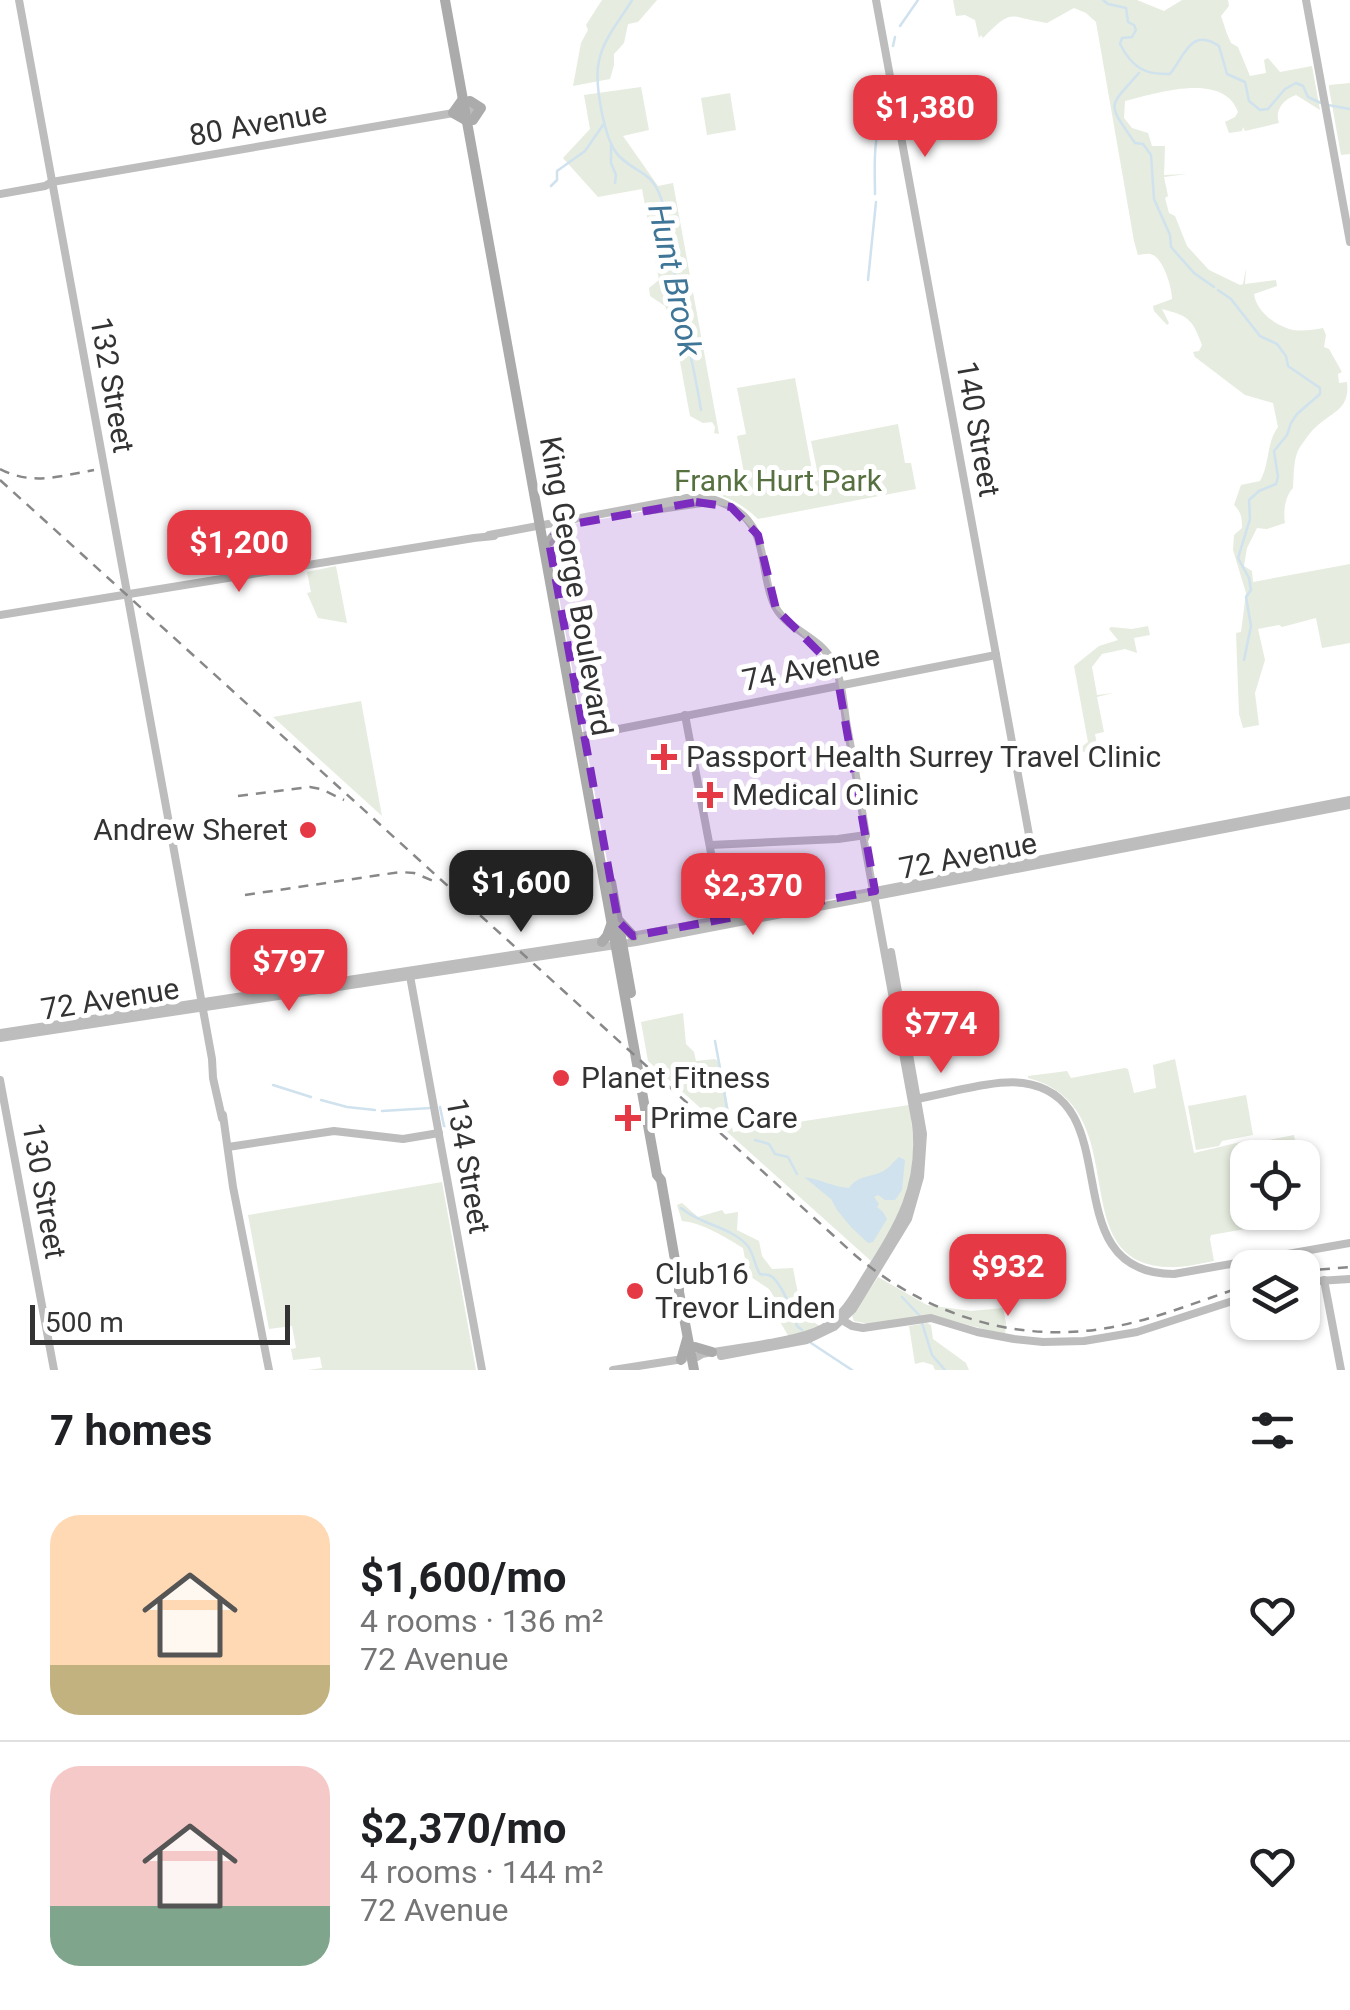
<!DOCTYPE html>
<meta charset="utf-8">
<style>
:root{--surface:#fff;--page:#f6f6f6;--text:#202124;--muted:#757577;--line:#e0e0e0;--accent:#e63946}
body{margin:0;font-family:Roboto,sans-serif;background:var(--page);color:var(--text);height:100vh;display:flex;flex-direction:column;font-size:38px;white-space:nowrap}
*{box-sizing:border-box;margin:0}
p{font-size:32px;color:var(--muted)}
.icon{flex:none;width:55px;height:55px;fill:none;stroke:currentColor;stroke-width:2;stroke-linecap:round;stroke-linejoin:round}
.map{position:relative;height:1370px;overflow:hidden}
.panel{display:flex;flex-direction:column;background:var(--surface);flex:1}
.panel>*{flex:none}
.tools{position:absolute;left:1230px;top:1140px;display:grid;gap:20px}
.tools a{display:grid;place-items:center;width:90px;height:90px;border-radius:20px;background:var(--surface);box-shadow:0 2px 8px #0004;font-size:50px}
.scale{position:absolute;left:30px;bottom:25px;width:260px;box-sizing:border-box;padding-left:10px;border:5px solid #333;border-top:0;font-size:28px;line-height:35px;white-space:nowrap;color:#333;-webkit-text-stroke:8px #fff;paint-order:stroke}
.price{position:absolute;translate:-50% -85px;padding:0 22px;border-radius:20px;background:var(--accent);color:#fff;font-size:32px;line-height:65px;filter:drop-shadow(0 2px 5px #0008)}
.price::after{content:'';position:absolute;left:50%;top:60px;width:30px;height:22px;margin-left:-15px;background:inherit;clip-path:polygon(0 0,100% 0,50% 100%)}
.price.on{background:#222;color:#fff}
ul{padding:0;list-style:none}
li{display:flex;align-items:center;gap:30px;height:250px;padding:0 50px}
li+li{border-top:2px solid var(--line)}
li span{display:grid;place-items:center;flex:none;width:280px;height:200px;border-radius:30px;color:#555}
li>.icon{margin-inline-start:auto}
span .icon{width:120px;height:120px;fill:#fffc;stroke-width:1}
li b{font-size:42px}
h2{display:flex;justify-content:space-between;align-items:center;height:120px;padding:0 50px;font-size:42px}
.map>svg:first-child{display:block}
.green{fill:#e6ecdf}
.water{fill:#cfe2ee}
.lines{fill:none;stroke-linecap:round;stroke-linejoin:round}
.stream{stroke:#cfe2ee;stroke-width:2.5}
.secondary{stroke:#bdbdbd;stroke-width:8}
.primary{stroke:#ababab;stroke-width:10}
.rail{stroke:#888;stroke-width:2.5;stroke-dasharray:10 8;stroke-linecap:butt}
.marked{fill:#7b2cbf;fill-opacity:0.2;stroke:#7b2cbf;stroke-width:8;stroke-dasharray:20 12;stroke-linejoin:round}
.poi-dot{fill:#e63946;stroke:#fff;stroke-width:4}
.labels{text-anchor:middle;stroke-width:10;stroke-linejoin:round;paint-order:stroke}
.street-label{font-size:30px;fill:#333;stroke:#fff}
.park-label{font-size:30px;fill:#56703f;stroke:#fff}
.poi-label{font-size:30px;fill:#333;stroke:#fff;text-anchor:start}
.water-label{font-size:32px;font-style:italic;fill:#3f7597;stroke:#fff}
</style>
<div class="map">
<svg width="1350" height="1370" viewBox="0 0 1350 1370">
<rect width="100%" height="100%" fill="#fff"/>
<g class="green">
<polygon points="602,0 657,0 638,22 628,24 624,43 614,54 614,65 610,79 573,86 581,43 588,30 586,25"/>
<path d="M 953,0 L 1137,0 L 1164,11 L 1182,0 L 1228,0 L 1229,6 L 1221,16 L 1227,34 L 1231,43 L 1238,47 L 1250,76 L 1266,73 L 1264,60 L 1268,58 L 1280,72 L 1312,66 L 1320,110 L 1296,95 C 1284,99 1274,110 1279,123 L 1245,131 L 1243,127 L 1242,131 L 1229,133 L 1225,122 L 1235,117 L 1238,112 C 1224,71 1156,93 1125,101 L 1124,118 L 1132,128 L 1148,133 L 1152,146 L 1165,146 L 1164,175 L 1187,174 L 1164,177 L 1168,196 L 1165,198 L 1169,213 L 1175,216 L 1187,246 L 1209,270 L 1240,285 L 1243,284 L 1246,268 L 1245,284 L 1276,280 L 1277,286 L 1254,294 C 1256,310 1273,324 1289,329 C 1299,332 1313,330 1323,328 L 1326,335 L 1324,347 L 1329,349 L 1342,372 L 1338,374 L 1339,383 L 1347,382 C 1350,410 1333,411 1316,427 C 1310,432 1305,440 1300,447 C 1293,458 1294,474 1293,488 C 1285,496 1283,512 1285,523 L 1267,529 L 1257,528 L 1247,548 L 1244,566 L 1252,571 L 1253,582 L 1350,564 L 1350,643 L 1322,648 L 1316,618 L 1282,627 L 1279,625 L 1258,629 L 1265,660 L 1255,693 L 1259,725 L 1243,728 L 1239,714 L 1236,633 L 1241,632 L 1246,593 L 1233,550 L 1234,535 L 1242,528 C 1242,517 1241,512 1234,505 L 1241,485 L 1260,481 C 1270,464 1266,443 1278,427 L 1273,403 L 1245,395 L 1195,357 L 1193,352 L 1199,351 L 1202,345 C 1192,318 1188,316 1162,309 L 1169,323 L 1167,325 L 1154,311 L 1153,306 L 1172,299 C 1172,288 1165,265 1156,257 C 1150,252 1145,254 1138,255 L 1134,241 L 1096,22 L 1086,13 L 1074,8 L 1047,23 C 1008,17 1014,7 983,38 L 981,35 L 979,38 L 975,20 L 965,15 L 956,16 Z"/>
<polygon points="1350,83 1350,154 1341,155 1329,88 1329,85"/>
<polygon points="641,87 649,130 623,136 658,186 673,183 719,434 714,433 715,427 712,422 703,423 690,416 673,324 665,306 650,296 649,288 659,280 642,189 598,197 563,158 590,129 584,95"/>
<polygon points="730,93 736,130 707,135 701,98"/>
<path d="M 795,378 L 814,481 L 819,480 L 811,441 L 898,424 L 905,463 L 911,463 L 916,489 L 758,519 C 742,504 728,496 706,492 L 706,489 L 731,483 L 744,473 L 737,436 L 746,434 L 737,388 Z"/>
<polygon points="336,566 347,623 318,618 307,593 311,592 307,572"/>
<polygon points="1148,626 1150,635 1134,638 1137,653 1125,649 1102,654 1092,667 1097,695 1113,693 1097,697 1104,732 1095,734 1098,750 1085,752 1077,750 1088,742 1074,666 1099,646 1118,640 1109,629 1111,627 1132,629"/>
<polygon points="361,701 382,816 273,717"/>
<path d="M 683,1013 L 686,1044 L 694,1052 L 696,1061 L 715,1059 L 720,1063 L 733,1132 L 909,1105 C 921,1173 908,1205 871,1261 L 648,1061 L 641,1022 Z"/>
<path d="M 1175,1059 L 1194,1153 L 1249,1140 L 1269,1140 L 1294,1135 L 1298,1157 L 1248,1158 L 1248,1212 L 1302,1212 L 1303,1186 L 1308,1218 L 1211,1235 L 1210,1239 L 1214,1261 C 1199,1264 1183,1268 1167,1267 C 1060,1262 1139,1107 1028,1078 L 1028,1076 L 1067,1071 L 1071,1078 L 1125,1068 L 1128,1069 L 1134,1093 L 1156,1088 L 1153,1065 Z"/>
<polygon points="1246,1095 1253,1135 1222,1141 1219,1146 1196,1150 1188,1106"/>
<polygon points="442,1182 476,1370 308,1370 322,1368 320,1357 293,1360 291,1349 296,1348 292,1326 269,1329 248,1215"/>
<path d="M 682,1203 L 698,1217 L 722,1210 L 725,1214 L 738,1212 L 737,1230 L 759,1241 L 762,1256 L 772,1269 L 793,1268 L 802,1314 L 821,1327 L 789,1337 L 779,1320 L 776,1300 L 769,1289 L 748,1275 L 743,1248 C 725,1237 703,1223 682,1221 L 677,1205 Z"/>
<polygon points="878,1277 927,1305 971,1311 1003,1308 1006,1323 1005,1335 936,1316 869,1324 854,1321 852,1316"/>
<polygon points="927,1323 931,1325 933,1339 966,1363 969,1370 935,1370 933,1365 923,1362 915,1364 909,1326"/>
</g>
<path class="water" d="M 899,1157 L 905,1160 L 902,1190 L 895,1200 L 885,1200 L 878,1195 L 874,1197 L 879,1204 L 877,1207 L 883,1212 L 887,1219 L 873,1242 L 868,1243 L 851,1227 L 837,1210 L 831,1199 L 804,1177 C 820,1179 833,1187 849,1188 C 858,1176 866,1178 879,1173 C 888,1170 892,1163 899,1157 Z"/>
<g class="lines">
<g class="stream">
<path d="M 632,0 C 621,19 603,39 599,61 C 594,82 604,141 619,156 C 638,175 651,170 661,198 C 671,223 673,263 677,289 C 684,330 695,370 701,410"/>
<path d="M 1103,0 L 1108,4 L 1126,8 L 1128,22 L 1134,25 L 1136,30 L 1132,37 L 1122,38 L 1120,44 C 1132,67 1144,75 1170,74 C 1185,55 1191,27 1219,46 L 1227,74 L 1245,82 L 1249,101 L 1260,110 L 1268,109 L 1285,89 L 1296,83 L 1303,86 L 1308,97 L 1321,103"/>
<polyline points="900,26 918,0"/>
<polyline points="893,46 895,37"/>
<path d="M 1139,73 C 1107,109 1107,102 1135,143 L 1143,144 L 1151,155 L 1154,199 L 1170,235 L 1171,247 L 1194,273 L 1214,287"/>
<polyline points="1328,105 1350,109"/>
<polyline points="611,146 611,163 616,175 615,183"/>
<polyline points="551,186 557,180 557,171 585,151 603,125"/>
<path d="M 875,194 C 875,163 871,131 890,105"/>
<polyline points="868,280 876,202"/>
<polyline points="1218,290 1231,299 1260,336 1277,344 1286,356 1288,366 1320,388 1320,394 1297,414 1291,423 1287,435 1274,451 1278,477 1276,484 1259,491 1249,500 1250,519 1238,558 1249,578 1251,590 1246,597 1251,626 1244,660"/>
<polyline points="715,1041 720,1068"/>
<polyline points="721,1074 729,1120"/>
<polyline points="273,1085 311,1097"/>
<polyline points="321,1100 347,1107 375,1110"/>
<polyline points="440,1107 444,1126 460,1126"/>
<polyline points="382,1111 431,1108"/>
<polyline points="755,1140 769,1144 775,1154 788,1157 797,1174"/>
<path d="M 681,1208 C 701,1225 729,1226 747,1245 C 754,1253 754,1265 760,1274 C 763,1275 766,1274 769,1275 C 781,1280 794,1315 797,1326 L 802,1330"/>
<polyline points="902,1297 920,1316"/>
<polyline points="922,1323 932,1355 945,1370"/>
<polyline points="811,1343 852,1370"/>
</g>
<g class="secondary">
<polyline points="19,0 212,1059 213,1078 222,1118"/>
<polyline points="876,0 1034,862"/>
<polyline points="1306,0 1350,242"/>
<polyline points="0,194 45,186 52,182 471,110"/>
<polyline points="646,511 716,501"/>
<path d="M 489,535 L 687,498 C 704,496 716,499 731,507 C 769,527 759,568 773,602 C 784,630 819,635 832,661 C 842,679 843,701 846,721 C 853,759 860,797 866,835 L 864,841 L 916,1124 C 923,1186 899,1225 867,1275 C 855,1295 844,1316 823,1328 C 797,1342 734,1348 702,1354 L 697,1357"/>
<polyline points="0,615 474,538 494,536"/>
<polyline points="685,715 724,922"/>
<polyline points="578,737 996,655"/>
<polyline points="710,845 838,839 866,835"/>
<polyline points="844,897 1350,800"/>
<polyline points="632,936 771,910"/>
<polyline points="410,976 482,1370"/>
<polyline points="0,1033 604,941"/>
<polyline points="0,1038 636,942 1350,805"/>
<polyline points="0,1080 54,1370"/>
<path d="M 916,1099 C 945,1094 995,1079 1023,1083 C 1132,1098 1049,1274 1174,1274 L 1350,1243"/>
<polyline points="223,1115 233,1187 269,1370"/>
<polyline points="228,1147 334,1131 403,1139 439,1133"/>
<polyline points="1324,1280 1341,1370"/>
<polyline points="1302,1282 1350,1279"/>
<polyline points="842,1320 852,1326 863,1328 931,1318 977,1332 1014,1339 1043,1342 1084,1341 1137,1332 1248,1296"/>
<polyline points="721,1356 807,1340 834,1327 853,1309 908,1219 920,1177 923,1134 891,952"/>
<polyline points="613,1370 683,1359"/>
</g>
<g class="primary">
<polyline points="445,0 657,1175 661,1180 679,1283 679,1292 694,1370"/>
<polyline points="463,99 453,113 467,121"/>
<polyline points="470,101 481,108 473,120"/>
<polyline points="549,542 562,526"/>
<polyline points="611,882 631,993"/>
<polyline points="619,921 633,936"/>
<polyline points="602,942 607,936 611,925"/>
<polyline points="695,1347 712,1352"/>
<polyline points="681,1360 687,1339"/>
</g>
<g class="rail">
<path d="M 0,469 C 33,486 59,476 94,470"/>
<path d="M 0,480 L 856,1256 C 926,1314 1016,1344 1107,1328 C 1155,1320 1201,1300 1248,1285"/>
<polyline points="238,796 310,787 321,789 344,800"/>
<polyline points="245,895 400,872 414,873 436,882"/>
<polyline points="1302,1271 1350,1267"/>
</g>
</g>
<path class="marked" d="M 696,502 L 731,507 L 758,535 L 776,609 L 836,669 L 875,891 L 633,936 L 618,921 L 549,542 L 562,526 Z"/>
<g class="poi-dot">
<path d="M659 742h10v10h10v10h-10v10h-10v-10h-10v-10h10z"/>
<path d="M705 780h10v10h10v10h-10v10h-10v-10h-10v-10h10z"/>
<circle cx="308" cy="830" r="10"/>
<circle cx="561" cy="1078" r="10"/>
<path d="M623 1103h10v10h10v10h-10v10h-10v-10h-10v-10h10z"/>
<circle cx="635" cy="1291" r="10"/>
</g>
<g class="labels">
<g class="street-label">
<text transform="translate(258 124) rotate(-10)" y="10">80 Avenue</text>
<text transform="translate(112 385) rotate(80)" y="10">132 Street</text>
<text transform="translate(978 429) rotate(80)" y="10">140 Street</text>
<text transform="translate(576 586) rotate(80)" y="10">King George Boulevard</text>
<text transform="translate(811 668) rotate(-11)" y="10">74 Avenue</text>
<text transform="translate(968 856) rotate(-11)" y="10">72 Avenue</text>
<text transform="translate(110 999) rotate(-9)" y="10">72 Avenue</text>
<text transform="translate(468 1166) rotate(80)" y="10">134 Street</text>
<text transform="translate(44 1191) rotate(80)" y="10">130 Street</text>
</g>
<g class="park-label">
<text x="778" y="491">Frank Hurt Park</text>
</g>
<g class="poi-label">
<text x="686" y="767">Passport Health Surrey Travel Clinic</text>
<text x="732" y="805">Medical Clinic</text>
<text x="288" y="840" text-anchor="end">Andrew Sheret</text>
<text x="581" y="1088">Planet Fitness</text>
<text x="650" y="1128">Prime Care</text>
<text x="655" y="1284">Club16<tspan x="655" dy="34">Trevor Linden</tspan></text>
</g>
<g class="water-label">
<text transform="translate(675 280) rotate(78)" y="11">Hunt Brook</text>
</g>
</g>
</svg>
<div class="tools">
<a><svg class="icon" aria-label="locate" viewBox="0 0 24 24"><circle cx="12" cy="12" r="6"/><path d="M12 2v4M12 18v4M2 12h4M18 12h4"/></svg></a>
<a><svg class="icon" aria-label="layers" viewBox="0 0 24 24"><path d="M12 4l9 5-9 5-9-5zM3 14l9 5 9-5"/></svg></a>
</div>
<div class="scale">500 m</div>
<b class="price" style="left:925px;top:160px">$1,380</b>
<b class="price" style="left:239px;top:595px">$1,200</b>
<b class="price on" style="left:521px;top:935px">$1,600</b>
<b class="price" style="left:753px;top:938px">$2,370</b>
<b class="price" style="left:289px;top:1014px">$797</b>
<b class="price" style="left:941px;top:1076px">$774</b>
<b class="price" style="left:1008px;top:1319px">$932</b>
</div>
<section class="panel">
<h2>7 homes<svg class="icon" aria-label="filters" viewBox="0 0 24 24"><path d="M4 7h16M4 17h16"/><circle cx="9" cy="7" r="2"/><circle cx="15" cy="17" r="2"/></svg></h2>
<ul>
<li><span style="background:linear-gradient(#ffd9b3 75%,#c2b280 0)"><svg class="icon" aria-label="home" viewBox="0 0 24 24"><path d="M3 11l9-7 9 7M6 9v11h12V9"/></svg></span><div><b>$1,600/mo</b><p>4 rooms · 136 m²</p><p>72 Avenue</p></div><svg class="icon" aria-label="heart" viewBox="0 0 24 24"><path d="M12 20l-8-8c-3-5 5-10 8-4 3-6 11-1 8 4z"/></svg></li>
<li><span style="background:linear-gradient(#f6c9c9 70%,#7fa58c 0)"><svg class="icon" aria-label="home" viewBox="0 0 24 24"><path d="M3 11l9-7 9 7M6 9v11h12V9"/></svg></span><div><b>$2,370/mo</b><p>4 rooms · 144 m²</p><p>72 Avenue</p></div><svg class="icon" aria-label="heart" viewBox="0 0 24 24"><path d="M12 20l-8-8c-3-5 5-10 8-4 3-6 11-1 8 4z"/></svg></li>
</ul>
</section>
